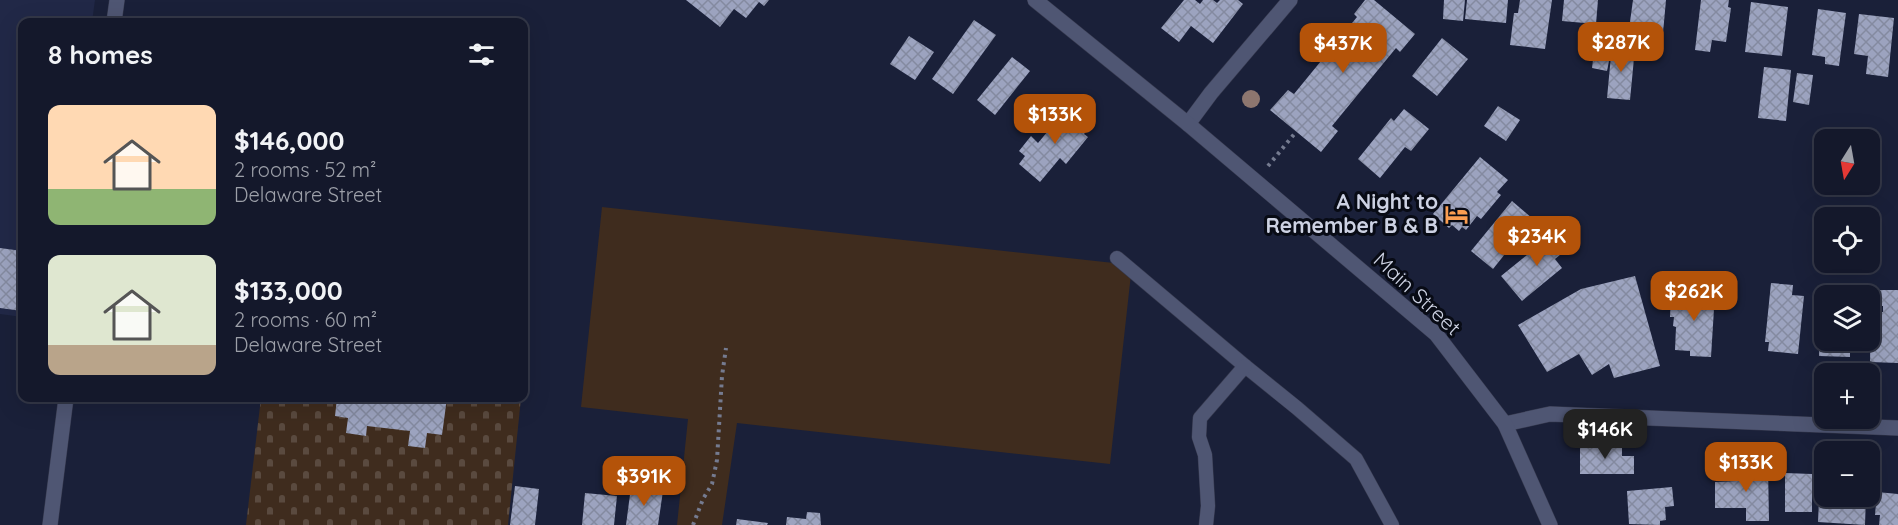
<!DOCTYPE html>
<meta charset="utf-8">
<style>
:root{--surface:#14182b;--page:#212537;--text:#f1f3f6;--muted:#9da0a9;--line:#333747;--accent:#b45309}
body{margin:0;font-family:Quicksand,sans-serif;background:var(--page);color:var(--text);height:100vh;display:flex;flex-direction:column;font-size:22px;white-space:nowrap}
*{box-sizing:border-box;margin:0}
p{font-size:20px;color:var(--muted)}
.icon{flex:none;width:33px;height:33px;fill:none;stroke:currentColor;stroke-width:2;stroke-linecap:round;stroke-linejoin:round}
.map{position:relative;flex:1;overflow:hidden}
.drawer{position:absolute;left:18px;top:18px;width:510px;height:384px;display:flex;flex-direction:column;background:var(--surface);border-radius:12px;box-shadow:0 6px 24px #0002,0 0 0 2px var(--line)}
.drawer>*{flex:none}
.needle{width:39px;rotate:191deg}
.tools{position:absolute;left:1814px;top:129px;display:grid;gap:12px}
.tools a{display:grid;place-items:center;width:66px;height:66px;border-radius:12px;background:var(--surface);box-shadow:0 6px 24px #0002,0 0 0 2px var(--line);font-size:30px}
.price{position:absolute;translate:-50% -51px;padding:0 14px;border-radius:12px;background:var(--accent);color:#fff;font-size:20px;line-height:39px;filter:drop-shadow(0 2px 3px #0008)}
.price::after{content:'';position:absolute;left:50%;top:36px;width:18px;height:14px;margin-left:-9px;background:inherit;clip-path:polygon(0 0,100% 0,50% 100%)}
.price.active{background:#222;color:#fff}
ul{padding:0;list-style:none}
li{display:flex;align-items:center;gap:18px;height:150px;padding:0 30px}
li span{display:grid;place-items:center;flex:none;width:168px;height:120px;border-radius:12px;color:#555}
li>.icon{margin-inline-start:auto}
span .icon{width:72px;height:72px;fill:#fffc;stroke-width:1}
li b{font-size:26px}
h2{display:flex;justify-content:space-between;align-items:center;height:72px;padding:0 30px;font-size:26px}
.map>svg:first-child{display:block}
.built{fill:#212847}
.cemetery{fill:url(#cemetery-stones)}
.green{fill:#3f2c1e}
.building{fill:url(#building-cross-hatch)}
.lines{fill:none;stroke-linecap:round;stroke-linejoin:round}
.lane-casing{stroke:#36394e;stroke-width:15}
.street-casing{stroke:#36394e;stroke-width:16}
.secondary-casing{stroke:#36394e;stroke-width:16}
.path{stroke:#757b90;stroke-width:4;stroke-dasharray:3 4.5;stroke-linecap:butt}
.lane{stroke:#4f5673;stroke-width:14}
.street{stroke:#4f5673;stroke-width:15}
.secondary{stroke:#4f5673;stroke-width:15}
.tree{fill:#8d766f}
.labels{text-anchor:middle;stroke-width:6;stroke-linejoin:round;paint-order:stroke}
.poi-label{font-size:21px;font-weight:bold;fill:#cdd2e3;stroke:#080b15;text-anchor:end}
.street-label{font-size:21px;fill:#cdd2e3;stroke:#080b15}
</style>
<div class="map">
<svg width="1898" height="525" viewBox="0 0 1898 525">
<defs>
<pattern id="cemetery-stones" width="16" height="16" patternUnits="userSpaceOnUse" patternTransform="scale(1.5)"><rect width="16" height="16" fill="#3f2c1e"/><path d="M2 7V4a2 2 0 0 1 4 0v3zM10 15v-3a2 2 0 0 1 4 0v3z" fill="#5a4a3f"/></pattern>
<pattern id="building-cross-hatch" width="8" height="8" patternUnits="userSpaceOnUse" patternTransform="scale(1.5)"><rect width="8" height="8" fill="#9ca3bf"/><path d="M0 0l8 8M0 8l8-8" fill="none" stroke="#848aa0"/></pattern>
</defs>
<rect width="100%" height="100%" fill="#1a2039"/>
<polygon class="built" points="0,0 95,0 92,22 22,22 22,317 0,314"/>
<polygon class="cemetery" points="261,398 521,398 508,525 246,525"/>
<polygon class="green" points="602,207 1132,265 1110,464 737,423 722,525 677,525 688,419 581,407"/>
<g class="building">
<polygon points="686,0 769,0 764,6 759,2 746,18 734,9 720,27"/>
<polygon points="1184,0 1195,0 1200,4 1203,0 1213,0 1217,3 1220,0 1238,0 1243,4 1213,43 1191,26 1179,42 1161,28"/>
<polygon points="1365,0 1374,0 1415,34 1400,52 1396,48 1332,126 1338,131 1321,152 1270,110 1288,90 1294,94 1357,17 1354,14"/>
<polygon points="1444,0 1465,0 1463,21 1443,19"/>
<polygon points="1467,0 1508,0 1506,23 1465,19"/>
<polygon points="1520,0 1552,0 1545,49 1510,45 1514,13 1518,13"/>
<polygon points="1564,0 1598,0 1596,24 1562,21"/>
<polygon points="1633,0 1666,0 1663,33 1629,29"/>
<polygon points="1701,0 1729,0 1728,7 1731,8 1726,42 1712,40 1710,52 1695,50"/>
<polygon points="1751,2 1788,7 1782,56 1745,52"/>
<polygon points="1818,9 1846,13 1839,66 1825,64 1825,57 1812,55"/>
<polygon points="1859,14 1894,18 1888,77 1866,74 1868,56 1854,54"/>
<polygon points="974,20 996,35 953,94 932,79"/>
<polygon points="909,36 934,52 915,80 890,64"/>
<polygon points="1442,38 1468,59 1437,96 1412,76"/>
<polygon points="1595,43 1612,46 1607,71 1592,68"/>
<polygon points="1612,45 1635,48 1630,100 1607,98"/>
<polygon points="1012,57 1030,71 995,115 977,100"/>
<polygon points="1764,67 1791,70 1786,121 1758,118"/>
<polygon points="1797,73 1813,75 1809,105 1793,102"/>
<polygon points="1498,106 1520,120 1506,141 1484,126"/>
<polygon points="1068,107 1090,126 1084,134 1088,137 1066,164 1060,158 1040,182 1019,164 1025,156 1019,151 1031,136 1038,143"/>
<polygon points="1404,109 1429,129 1411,151 1405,147 1380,178 1358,159 1391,118 1394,121"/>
<polygon points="1480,157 1508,180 1497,192 1501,195 1481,219 1477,216 1466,230 1462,227 1459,231 1452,225 1449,228 1433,214"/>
<polygon points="1512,201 1533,219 1493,269 1471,251"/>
<polygon points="1561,231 1572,245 1555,259 1562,268 1522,301 1501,276 1543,242 1545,245"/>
<polygon points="0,248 22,251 22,311 0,308"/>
<polygon points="1635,276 1660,366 1614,378 1609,364 1592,375 1579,354 1547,372 1518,325 1581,289"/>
<polygon points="1771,283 1793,285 1792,295 1804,296 1798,354 1768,351 1769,342 1765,342"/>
<polygon points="1851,283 1868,284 1867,296 1850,296"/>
<polygon points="1877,290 1898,290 1898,363 1870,362 1871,311 1883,312 1883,306 1876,306"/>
<polygon points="1682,291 1715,293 1711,357 1690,356 1690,351 1675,350 1676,327 1673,326 1674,317 1670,317 1671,293 1682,294"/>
<polygon points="1819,310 1824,310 1824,340 1850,340 1850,357 1819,356"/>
<polygon points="337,398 447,398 442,435 427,433 425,448 408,446 410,431 367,426 366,436 346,433 348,418 335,416"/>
<polygon points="1580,444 1622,444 1622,456 1634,456 1634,474 1580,474"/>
<polygon points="1768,466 1769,521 1746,521 1746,508 1715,508 1715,482 1737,481 1737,467"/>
<polygon points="1785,473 1812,474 1812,512 1785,512"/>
<polygon points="1820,477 1824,477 1824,496 1866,496 1865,525 1818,522"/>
<polygon points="515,486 539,489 535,525 510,525"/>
<polygon points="631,487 663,491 658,525 626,525"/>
<polygon points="1672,487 1674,506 1665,507 1666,520 1660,521 1660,525 1629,524 1627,491"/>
<polygon points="1877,492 1898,494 1898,525 1879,525 1880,515 1875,515"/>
<polygon points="585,493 617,496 614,525 582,525"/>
<polygon points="807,512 820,513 821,525 786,525 787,517 806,519"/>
<polygon points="737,519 768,523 767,525 736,525"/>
</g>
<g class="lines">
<defs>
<g id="lane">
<polyline points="1117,258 1245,366 1297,408 1356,459 1392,525"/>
<polyline points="1206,525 1208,506 1205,455 1199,437 1200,418 1245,366"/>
</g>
<g id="street">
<polyline points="114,22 117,0"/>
<polyline points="1188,124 1211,93 1290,0"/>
<polyline points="1505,424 1550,414 1898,428"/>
<polyline points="50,525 66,398"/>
</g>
<polyline id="secondary" points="1035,0 1188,124 1436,334 1505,424 1550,525"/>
</defs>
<use href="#lane" class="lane-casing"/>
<use href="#street" class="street-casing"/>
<use href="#secondary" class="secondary-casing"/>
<g class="path">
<polyline points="1268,166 1296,132"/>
<polyline points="693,525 703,499 712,484 717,460 722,376 726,348"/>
</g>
<use href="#lane" class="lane"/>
<use href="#street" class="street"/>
<use href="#secondary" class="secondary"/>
</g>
<circle class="tree" cx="1251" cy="99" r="9"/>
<defs>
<symbol id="hotel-bare" viewBox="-9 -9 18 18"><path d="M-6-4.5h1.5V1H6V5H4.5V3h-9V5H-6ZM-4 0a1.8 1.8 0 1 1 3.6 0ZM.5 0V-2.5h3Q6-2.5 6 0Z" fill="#fb9e51" stroke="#080b15" stroke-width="2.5" paint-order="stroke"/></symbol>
</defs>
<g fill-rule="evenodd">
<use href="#hotel-bare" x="1440" y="198" width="33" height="33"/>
</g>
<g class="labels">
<g class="poi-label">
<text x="1438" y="209">A Night to<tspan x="1438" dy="24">Remember B &amp; B</tspan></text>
</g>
<g class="street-label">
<text transform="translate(1417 294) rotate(43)" y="7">Main Street</text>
</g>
</g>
</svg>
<div class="tools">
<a><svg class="needle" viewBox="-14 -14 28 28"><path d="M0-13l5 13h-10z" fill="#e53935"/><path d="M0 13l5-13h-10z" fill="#9da0a9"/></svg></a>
<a><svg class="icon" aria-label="locate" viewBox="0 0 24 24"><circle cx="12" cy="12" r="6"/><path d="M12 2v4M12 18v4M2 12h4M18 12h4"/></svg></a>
<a><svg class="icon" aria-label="layers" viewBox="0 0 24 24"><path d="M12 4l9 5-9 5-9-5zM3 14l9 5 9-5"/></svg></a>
<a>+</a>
<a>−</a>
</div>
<b class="price" style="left:1621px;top:73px">$287K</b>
<b class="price" style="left:1343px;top:74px">$437K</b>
<b class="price" style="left:1055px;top:145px">$133K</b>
<b class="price" style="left:1537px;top:267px">$234K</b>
<b class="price" style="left:1694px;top:322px">$262K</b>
<b class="price active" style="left:1605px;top:460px">$146K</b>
<b class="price" style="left:1746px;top:493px">$133K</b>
<b class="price" style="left:644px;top:507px">$391K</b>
<section class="drawer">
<h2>8 homes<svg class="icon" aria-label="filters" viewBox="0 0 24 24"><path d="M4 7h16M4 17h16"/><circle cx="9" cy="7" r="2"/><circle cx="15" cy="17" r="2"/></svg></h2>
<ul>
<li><span style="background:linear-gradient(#ffd9b3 70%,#8fb573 0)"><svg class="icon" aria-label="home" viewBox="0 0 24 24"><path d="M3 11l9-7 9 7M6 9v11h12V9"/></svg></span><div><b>$146,000</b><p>2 rooms · 52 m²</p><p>Delaware Street</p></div></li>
<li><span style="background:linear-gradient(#dfe7d0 75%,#b9a48a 0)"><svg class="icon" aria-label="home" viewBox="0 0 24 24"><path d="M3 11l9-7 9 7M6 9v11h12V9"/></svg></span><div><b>$133,000</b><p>2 rooms · 60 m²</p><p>Delaware Street</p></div></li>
</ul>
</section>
</div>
